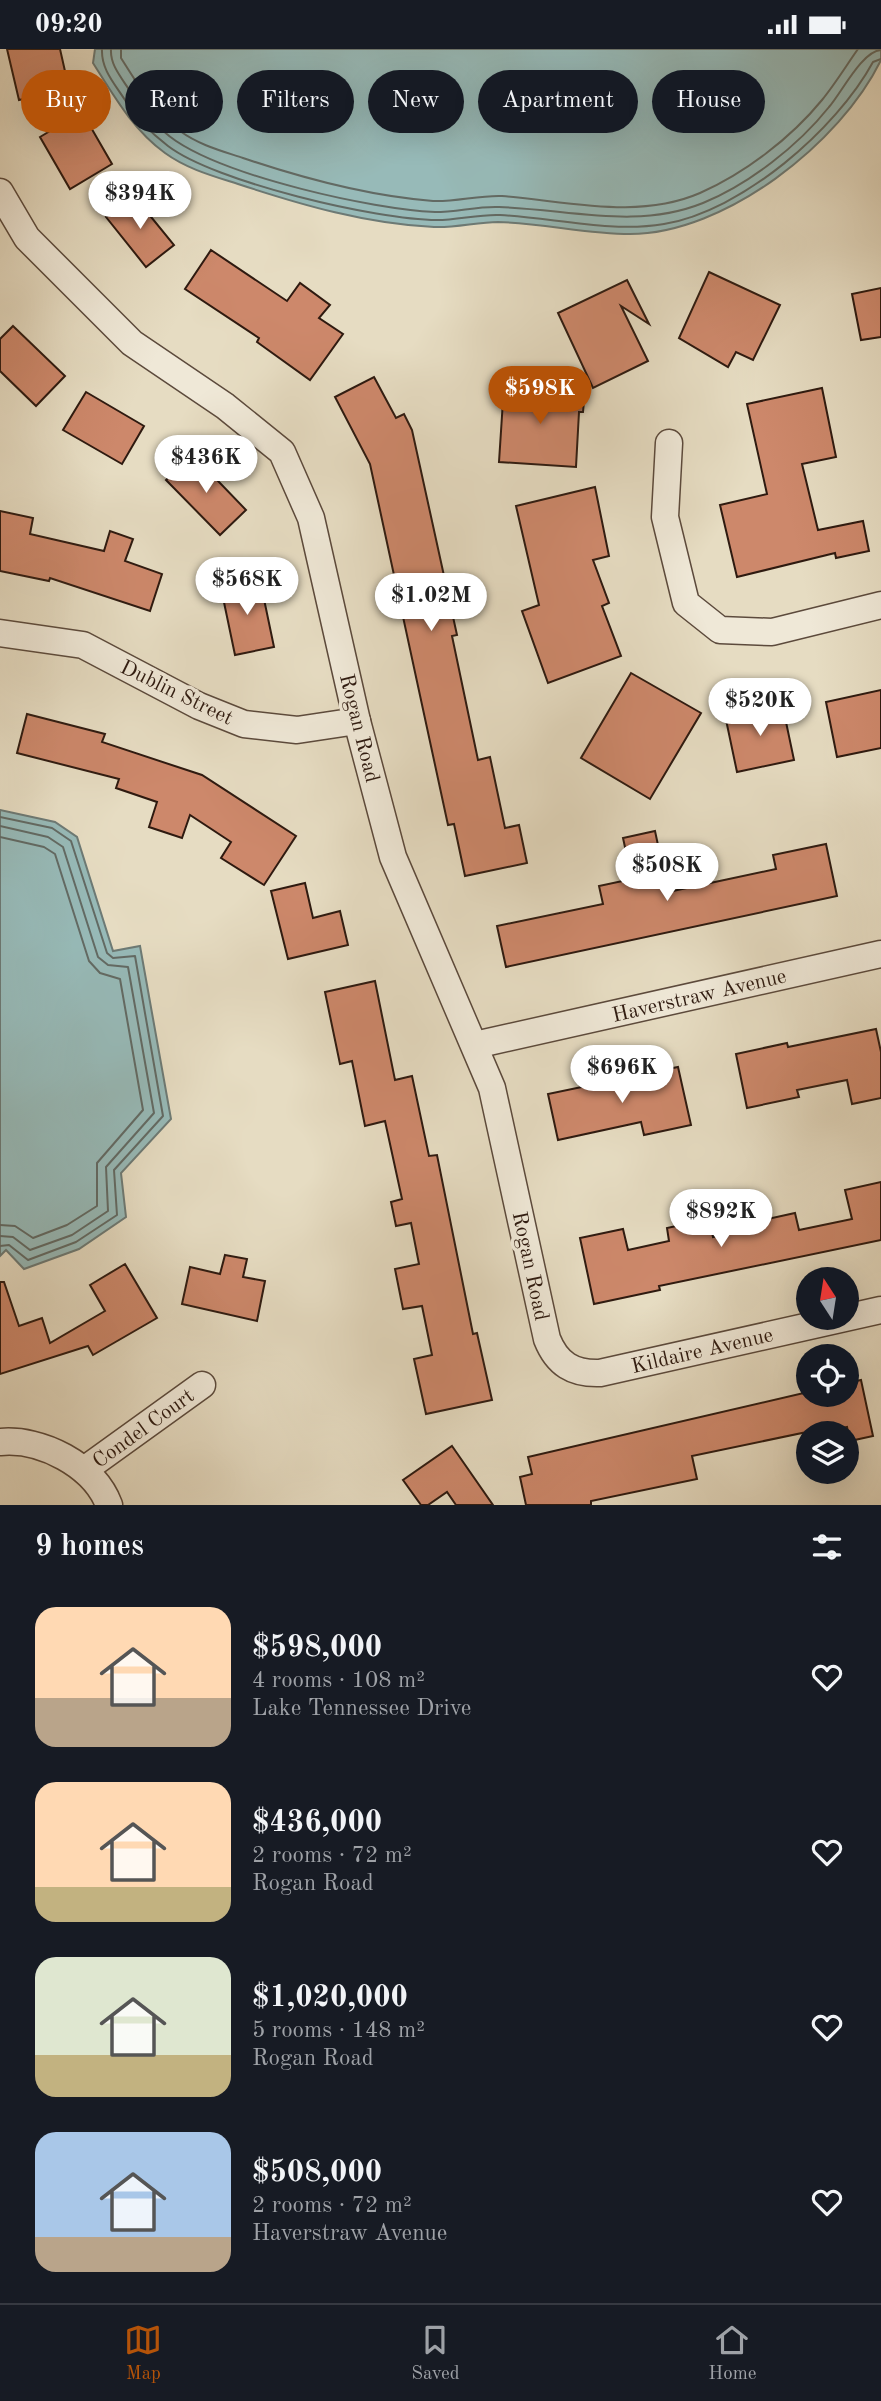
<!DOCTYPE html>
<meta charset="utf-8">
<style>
:root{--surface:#171b24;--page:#20242c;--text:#f1f3f6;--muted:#9ea1a6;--line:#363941;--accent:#b45309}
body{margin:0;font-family:"Old Standard TT",serif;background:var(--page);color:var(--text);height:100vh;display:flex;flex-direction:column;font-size:26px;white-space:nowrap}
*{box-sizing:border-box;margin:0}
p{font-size:23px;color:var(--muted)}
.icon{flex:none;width:38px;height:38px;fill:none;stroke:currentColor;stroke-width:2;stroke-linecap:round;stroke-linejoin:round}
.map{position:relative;height:1456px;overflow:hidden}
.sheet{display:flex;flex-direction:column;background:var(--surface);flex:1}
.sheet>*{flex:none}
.hud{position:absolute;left:21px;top:21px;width:840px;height:63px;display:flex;gap:14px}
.needle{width:46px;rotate:348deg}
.fabs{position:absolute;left:796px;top:1218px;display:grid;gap:14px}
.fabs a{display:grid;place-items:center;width:63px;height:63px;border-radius:50%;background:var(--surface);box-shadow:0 7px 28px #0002;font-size:35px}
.price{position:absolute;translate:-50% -60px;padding:0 16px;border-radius:24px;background:#fff;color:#222;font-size:23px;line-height:46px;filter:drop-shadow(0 2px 4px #0008)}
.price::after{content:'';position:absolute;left:50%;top:42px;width:21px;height:16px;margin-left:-10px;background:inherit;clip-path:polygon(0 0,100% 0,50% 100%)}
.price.on{background:var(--accent);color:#fff}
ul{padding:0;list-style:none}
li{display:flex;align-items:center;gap:21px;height:175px;padding:0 35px}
li span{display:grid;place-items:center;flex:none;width:196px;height:140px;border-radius:21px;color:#555}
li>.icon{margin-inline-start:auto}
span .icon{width:84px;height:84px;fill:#fffc;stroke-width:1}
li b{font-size:30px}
h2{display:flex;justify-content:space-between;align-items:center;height:84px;padding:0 35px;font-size:30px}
.chip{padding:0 24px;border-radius:32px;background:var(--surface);box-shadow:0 7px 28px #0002;font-size:24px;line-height:63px}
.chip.on{background:var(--accent);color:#fff}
.status{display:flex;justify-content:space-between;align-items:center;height:49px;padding:0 35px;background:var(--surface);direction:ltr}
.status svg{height:19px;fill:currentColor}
.tab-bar{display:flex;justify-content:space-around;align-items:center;height:98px;border-top:2px solid var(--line);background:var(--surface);font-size:19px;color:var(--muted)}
.tab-bar a{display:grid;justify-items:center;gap:4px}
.tab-bar .on{color:var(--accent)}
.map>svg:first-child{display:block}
.water{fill:#97bab8;stroke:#6d7a75;stroke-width:2}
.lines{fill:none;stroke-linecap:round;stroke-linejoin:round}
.shore{stroke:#626a64;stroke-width:2}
.building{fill:#cd886b;stroke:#2e1a10;stroke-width:2}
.minor-casing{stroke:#5c4a3c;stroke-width:29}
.minor{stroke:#efe8d7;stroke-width:26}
.labels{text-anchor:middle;stroke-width:7;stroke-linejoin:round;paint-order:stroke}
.street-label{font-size:21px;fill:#2e1a10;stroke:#efe8d7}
</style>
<div class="status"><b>09:20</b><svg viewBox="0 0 49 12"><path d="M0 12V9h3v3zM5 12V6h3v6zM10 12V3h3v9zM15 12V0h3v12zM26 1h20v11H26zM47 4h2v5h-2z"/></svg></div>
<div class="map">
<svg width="881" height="1456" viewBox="0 0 881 1456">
<rect width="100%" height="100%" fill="#e6dcc2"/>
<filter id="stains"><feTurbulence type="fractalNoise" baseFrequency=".00286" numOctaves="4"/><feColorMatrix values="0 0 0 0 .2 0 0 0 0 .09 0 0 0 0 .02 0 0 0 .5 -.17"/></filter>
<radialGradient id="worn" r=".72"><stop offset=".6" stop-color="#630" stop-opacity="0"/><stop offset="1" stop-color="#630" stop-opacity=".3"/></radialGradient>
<g class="water">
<path d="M 95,0 L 881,0 L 881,11 C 841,94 725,185 630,185 C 586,185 542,174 498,173 C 477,173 456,179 434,178 C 367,175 302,156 238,135 C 213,127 187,120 165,104 C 133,81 114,47 93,14 Z"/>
<polygon points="0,761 55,773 77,788 113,902 140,897 171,1070 121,1124 126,1168 79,1200 24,1220 6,1201 0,1207"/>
</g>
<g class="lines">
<g class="shore">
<path d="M 102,0 C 101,20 114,34 125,51 C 136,69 151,84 168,97 C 215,133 377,171 437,171 C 458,171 479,165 500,166 C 554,169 611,184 664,175 C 742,162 836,81 873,13 L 881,10"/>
<path d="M 111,0 C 110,16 121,28 130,42 C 142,61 157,79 176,92 C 230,128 370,160 435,163 C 457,163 478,157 499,158 C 568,160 636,181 703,154 C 749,135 798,97 829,58 C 842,43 862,2 881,1"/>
<path d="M 121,0 L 121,9 C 138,36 154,63 180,82 C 199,96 222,102 243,109 C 305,130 368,147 433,152 C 456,153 479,146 502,147 C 567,152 638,171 700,144 C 745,124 791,89 822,51 C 835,35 846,17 858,0"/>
<polyline points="0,768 52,779 71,792 107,904 113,909 135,907 163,1067 114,1121 117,1166 76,1193 28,1211 9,1196 0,1197"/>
<polyline points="0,777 48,788 63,798 98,908 108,916 128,918 154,1064 106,1118 108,1162 72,1186 30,1201 13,1188 0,1187"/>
<polyline points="0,788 44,798 55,805 89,912 100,924 120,930 143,1061 97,1114 97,1157 67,1176 33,1189 15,1177 0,1176"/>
</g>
</g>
<g class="building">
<polygon points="7,0 60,0 69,40 19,51"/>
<polygon points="82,63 112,115 70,140 40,88"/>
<polygon points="134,147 174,196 146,218 106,168"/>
<polygon points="211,201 287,252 300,234 330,256 319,269 343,285 310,331 257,293 259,289 185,240"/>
<polygon points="709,223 780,256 753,311 736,303 728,318 679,289"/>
<polygon points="627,231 649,275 621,257 648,312 593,339 558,264"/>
<polygon points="881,239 881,288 861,291 852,245"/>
<polygon points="13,277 65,327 36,357 0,322 0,290"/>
<polygon points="374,328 396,369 404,365 412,381 457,586 452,587 478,711 490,708 505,779 519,776 527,814 465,827 454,775 448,776 370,415 335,348"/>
<polygon points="504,336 585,341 583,363 579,363 576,418 499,413"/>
<polygon points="822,339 836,408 802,415 818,481 863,472 869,502 836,509 835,504 737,528 720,456 767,445 747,355"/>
<polygon points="86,343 144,377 122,415 63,381"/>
<polygon points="193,406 246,461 220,486 166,431"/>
<polygon points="595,438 609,507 593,511 609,554 602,557 621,607 548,634 522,562 539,556 516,457"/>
<polygon points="0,462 33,469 30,485 104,502 110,482 133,490 125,512 162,525 150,562 50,529 49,532 0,522"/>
<polygon points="260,531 274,598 235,606 221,539"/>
<polygon points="631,624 701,664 650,750 581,709"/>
<polygon points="881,641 881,699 837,708 826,653"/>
<polygon points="782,654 794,711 737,723 725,666"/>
<polygon points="27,665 105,685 102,693 202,726 296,787 264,836 221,809 231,793 190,766 182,789 149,778 157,753 116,739 119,730 17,704"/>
<polygon points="655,782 668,843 776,820 773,806 826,795 837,847 506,918 497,877 603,855 599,837 632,830 623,789"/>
<polygon points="305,834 313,869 340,862 348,896 288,910 271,842"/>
<polygon points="375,932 395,1031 412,1027 429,1107 437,1106 473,1285 477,1284 492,1351 426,1365 414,1310 432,1306 422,1257 403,1260 395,1220 419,1215 411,1174 396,1177 391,1153 402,1150 385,1072 365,1077 352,1012 340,1015 325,943"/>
<polygon points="876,980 881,1003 881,1049 852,1055 847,1031 797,1041 799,1048 747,1059 736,1005 787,994 788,998"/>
<polygon points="678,1018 691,1076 644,1086 641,1073 558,1091 548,1045"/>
<polygon points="881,1133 881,1191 659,1237 660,1241 594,1255 580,1189 623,1180 628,1201 669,1192 667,1179 709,1170 713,1188 760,1178 759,1172 795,1164 799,1181 852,1170 845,1141"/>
<polygon points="225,1206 247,1210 243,1228 265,1232 257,1272 182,1255 190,1218 220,1225"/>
<polygon points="125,1215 157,1269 93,1306 88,1297 0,1325 0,1233 4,1233 19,1277 42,1269 50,1294 105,1262 90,1236"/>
<polygon points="861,1331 873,1387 850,1392 847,1378 808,1386 807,1383 692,1407 697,1430 591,1452 591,1456 526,1456 520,1428 532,1425 528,1408 808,1343 808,1346 847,1346 847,1334"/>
<polygon points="452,1397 493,1456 456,1456 447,1443 428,1456 421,1456 403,1431"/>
</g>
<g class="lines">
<defs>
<g id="minor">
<path d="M 0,143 L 27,189 L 132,294 L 225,357 L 282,403 L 311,469 L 357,672 L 393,808 L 492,1039 L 547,1290 C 557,1315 573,1325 600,1324 L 881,1261"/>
<polyline points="669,394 665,468 686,554 720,581 772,583 881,556"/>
<polyline points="0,584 83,596 199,657 244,675 297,681 357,672"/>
<polyline points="475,996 881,905"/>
<path d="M 0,1393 C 41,1389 94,1416 109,1456"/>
<polyline points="84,1421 202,1336"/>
</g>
</defs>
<use href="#minor" class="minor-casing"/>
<use href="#minor" class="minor"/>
</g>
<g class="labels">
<g class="street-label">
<text transform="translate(177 643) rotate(26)" y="7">Dublin Street</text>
<text transform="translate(360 679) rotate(76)" y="7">Rogan Road</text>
<text transform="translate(699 946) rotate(-13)" y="7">Haverstraw Avenue</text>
<text transform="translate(531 1217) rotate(78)" y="7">Rogan Road</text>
<text transform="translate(702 1301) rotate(-13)" y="7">Kildaire Avenue</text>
<text transform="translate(143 1379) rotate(-36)" y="7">Condel Court</text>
</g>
</g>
<rect width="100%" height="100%" filter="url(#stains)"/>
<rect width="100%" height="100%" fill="url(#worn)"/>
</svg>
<div class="fabs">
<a><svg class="needle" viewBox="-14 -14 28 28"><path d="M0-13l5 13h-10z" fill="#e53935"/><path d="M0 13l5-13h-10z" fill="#9ea1a6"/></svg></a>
<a><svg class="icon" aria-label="locate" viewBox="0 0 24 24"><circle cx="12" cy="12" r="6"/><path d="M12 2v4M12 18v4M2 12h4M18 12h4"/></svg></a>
<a><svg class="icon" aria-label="layers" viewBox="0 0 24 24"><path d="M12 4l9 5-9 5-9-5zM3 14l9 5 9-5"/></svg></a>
</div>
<b class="price" style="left:140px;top:182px">$394K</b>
<b class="price on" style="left:540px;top:377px">$598K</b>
<b class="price" style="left:206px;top:446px">$436K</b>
<b class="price" style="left:247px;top:568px">$568K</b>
<b class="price" style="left:431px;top:584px">$1.02M</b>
<b class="price" style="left:760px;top:689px">$520K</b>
<b class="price" style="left:667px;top:854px">$508K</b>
<b class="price" style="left:622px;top:1056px">$696K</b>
<b class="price" style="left:721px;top:1200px">$892K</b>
<div class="hud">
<a class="chip on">Buy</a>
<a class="chip">Rent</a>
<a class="chip">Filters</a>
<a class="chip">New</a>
<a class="chip">Apartment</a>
<a class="chip">House</a>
</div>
</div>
<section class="sheet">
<h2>9 homes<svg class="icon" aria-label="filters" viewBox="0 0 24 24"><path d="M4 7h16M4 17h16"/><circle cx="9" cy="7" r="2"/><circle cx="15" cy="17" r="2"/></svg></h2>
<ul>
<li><span style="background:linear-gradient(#ffd9b3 65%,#b9a48a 0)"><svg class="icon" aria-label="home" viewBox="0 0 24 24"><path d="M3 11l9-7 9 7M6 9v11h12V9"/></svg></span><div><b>$598,000</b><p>4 rooms · 108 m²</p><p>Lake Tennessee Drive</p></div><svg class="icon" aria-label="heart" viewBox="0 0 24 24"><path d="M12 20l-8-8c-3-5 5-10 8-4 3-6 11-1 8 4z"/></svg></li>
<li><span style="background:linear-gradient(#ffd9b3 75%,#c2b280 0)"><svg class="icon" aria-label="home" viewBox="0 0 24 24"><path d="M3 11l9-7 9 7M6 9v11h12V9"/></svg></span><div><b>$436,000</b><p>2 rooms · 72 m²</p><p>Rogan Road</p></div><svg class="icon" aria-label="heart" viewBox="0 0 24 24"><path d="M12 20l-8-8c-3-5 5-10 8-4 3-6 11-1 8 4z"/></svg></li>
<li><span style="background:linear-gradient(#dfe7d0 70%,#c2b280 0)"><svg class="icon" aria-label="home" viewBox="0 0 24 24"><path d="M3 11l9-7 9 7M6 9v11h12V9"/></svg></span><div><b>$1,020,000</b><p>5 rooms · 148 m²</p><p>Rogan Road</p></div><svg class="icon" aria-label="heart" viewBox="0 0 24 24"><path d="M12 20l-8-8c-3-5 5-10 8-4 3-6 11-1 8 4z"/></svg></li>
<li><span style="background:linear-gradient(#a9c7e8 75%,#b9a48a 0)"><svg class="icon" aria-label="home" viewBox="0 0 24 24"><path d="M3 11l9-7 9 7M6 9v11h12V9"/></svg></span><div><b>$508,000</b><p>2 rooms · 72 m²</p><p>Haverstraw Avenue</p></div><svg class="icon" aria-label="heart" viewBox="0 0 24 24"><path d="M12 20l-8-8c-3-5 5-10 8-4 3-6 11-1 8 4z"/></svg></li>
</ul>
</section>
<nav class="tab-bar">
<a class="on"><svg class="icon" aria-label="map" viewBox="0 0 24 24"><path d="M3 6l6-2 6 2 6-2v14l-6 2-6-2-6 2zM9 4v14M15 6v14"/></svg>Map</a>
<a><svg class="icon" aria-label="saved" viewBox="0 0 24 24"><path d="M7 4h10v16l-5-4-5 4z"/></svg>Saved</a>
<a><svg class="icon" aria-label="home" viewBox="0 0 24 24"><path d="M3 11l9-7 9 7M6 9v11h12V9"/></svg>Home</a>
</nav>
